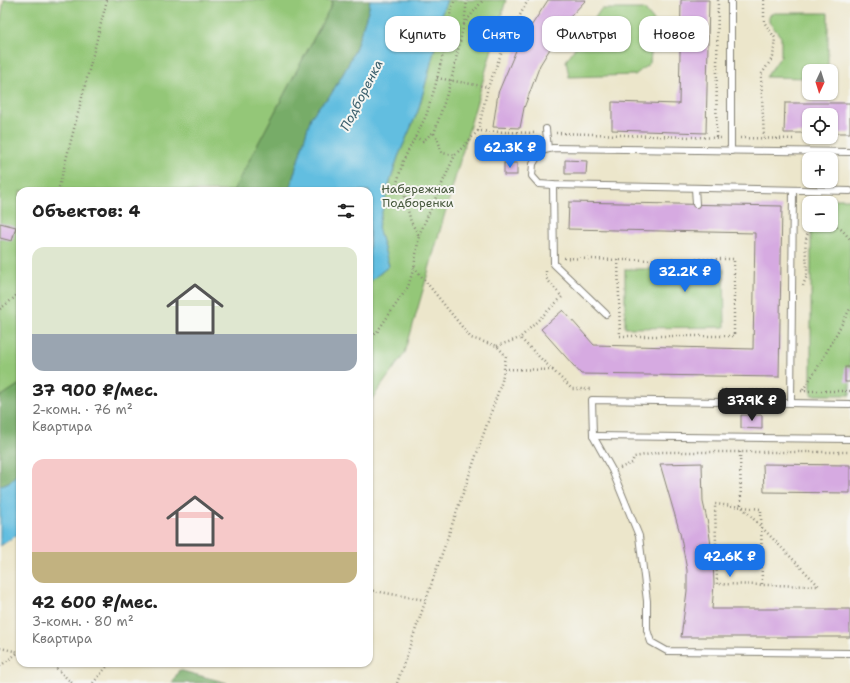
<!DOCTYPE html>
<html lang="ru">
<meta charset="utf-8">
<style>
:root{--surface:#fff;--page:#f6f6f6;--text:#222;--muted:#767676;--accent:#1a73e8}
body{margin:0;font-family:"Shantell Sans",sans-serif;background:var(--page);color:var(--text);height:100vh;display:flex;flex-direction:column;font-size:15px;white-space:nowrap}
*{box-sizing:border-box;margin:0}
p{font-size:13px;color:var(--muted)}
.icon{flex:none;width:22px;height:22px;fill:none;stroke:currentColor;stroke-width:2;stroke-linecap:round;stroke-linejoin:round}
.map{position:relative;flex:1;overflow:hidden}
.panel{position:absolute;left:16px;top:187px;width:357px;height:480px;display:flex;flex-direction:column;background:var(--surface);border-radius:12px;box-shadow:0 1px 3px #0004}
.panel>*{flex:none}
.hud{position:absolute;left:385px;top:16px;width:380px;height:36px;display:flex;gap:8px}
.needle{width:26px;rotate:184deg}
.buttons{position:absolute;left:802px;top:64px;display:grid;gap:8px}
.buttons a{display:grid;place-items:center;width:36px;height:36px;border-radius:8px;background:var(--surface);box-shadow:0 1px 3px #0004;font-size:20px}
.price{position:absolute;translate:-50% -34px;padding:0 9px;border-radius:8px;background:var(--accent);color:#fff;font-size:13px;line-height:26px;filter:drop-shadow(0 1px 2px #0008)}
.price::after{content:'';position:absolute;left:50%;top:24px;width:12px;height:9px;margin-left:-6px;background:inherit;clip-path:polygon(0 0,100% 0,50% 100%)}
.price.selected{background:#222;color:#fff}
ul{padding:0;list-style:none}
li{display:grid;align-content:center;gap:8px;height:212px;padding:0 16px}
li span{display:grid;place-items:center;height:124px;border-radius:12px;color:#555}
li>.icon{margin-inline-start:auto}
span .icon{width:72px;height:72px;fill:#fffc;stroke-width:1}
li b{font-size:17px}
h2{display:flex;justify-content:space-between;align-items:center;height:48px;padding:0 16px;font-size:17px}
.tag{padding:0 14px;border-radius:12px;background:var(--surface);box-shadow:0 1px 3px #0004;font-size:14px;line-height:36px}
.tag.selected{background:var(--accent);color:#fff}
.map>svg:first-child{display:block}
.green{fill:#94c778;stroke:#58724a}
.forest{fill:#77ac68;stroke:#4a6442}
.water{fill:#62bee0;stroke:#3f6d7e}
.building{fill:#d6aae1}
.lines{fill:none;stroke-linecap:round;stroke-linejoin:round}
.lane-casing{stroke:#848174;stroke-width:8}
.path{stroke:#848174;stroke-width:2.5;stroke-dasharray:1 3;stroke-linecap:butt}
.lane{stroke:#fff;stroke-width:6}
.labels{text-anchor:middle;stroke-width:4;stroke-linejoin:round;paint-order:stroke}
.park-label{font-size:12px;fill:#46583c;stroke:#f6f6f2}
.water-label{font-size:13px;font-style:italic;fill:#385d6a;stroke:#f6f6f2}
</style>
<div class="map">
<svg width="850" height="683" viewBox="0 0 850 683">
<rect width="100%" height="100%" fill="#f6f6f2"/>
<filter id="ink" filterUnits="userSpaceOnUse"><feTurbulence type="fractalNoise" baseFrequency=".025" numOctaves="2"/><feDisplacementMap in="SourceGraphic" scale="8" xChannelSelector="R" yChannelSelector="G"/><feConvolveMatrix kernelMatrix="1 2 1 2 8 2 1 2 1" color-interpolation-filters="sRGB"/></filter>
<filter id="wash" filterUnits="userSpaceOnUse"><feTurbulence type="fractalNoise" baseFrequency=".012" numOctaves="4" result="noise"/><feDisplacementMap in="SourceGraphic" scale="16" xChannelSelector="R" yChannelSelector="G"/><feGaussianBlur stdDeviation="0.9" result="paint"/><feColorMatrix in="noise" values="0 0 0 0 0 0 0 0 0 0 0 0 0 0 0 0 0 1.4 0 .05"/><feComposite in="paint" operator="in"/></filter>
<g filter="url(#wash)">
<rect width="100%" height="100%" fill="#ece6cb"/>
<g class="green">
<polygon points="4,0 332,0 332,4 233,191 20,191 20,384 0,397 0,25"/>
<polygon points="447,0 506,0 405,353 369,403 369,282 389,266 378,227 389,185 398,157 418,111 428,75 438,35 442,13"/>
<polygon points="601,9 644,9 654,21 650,63 635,75 569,77 566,61"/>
<polygon points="774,13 828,13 828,65 823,71 809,71 809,78 766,77 781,56 781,37 769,22 769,15"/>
<polygon points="811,199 850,199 850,395 811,395 811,225 831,225 831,203 811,203"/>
<polygon points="625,269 724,269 725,327 625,328"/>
</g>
<g class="forest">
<polygon points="332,0 370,0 369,8 356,47 347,67 330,96 321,104 311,117 289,191 233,191 332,4"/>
<polygon points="20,384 20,470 11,481 0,486 0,397"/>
<polygon points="179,670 227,683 172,683"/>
</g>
<g class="water">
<polygon points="370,0 447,0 442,13 438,35 428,75 418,111 398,157 389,185 378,227 389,266 369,282 369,191 289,191 311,117 321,104 330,96 347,67 356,47 369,8"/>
<polygon points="20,470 20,533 0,546 0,486 11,481"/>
</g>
<g id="blocks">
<g class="building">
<polygon points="548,0 586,0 569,18 540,65 524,108 520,128 493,127 498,93 517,48"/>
<polygon points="681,0 709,0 706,133 612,130 612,102 679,104"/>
<polygon points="785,103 850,103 850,133 831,133 831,115 809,115 809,133 784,133"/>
<polygon points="565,160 587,161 586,174 565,174"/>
<rect x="504" y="163" width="13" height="12"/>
<polygon points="569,202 782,206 779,377 581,374 541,329 563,310 594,345 753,349 755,233 568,229"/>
<polygon points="0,223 16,227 12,241 0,238"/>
<rect x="845" y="367" width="5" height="15"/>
<polygon points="741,415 762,415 762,429 741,428"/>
<polygon points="702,463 703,502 708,524 713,560 714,584 712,609 850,609 850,637 681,637 687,591 687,570 680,533 660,464"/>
<polygon points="763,464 850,465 850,493 764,492"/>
</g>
</g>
</g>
<g filter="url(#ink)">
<use href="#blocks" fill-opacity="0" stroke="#848174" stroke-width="1"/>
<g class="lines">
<defs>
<g id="lane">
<polyline points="546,129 548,149"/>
<polyline points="731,151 731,0"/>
<polyline points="850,152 553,148 541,151 533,164 532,176 539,184 553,185 850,191"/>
<polyline points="553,185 554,264 606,314"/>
<polyline points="695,188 696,204"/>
<polyline points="791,403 793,190"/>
<polyline points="850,404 592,400 593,436 612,470 639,536 647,601 647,630 651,642 667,651 850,653"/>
<polyline points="593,436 850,439"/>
</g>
</defs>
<use href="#lane" class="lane-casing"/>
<g class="path">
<polyline points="467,0 464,24 483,0"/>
<polyline points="528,0 505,44 488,87 478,131 537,133"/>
<polyline points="764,0 764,22 775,38 773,57 761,75 764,139"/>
<polyline points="437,78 488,87"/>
<polyline points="556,133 723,138"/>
<polyline points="434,134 451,81 464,24"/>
<polyline points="415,137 423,141 433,132 438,140 442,153 455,155"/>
<polyline points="716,137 718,0"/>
<polyline points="740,138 796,139"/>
<polyline points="58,191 107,0"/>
<polyline points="831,222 842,230 850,239"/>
<polyline points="419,235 455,155 478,131"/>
<polyline points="564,258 618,260 734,259 734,336 620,336 618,260"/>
<polyline points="546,271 546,278 562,297 520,338 572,389 590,389"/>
<path d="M 803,286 C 804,282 807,277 807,274 C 808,255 800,241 813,225"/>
<polyline points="0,309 14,298 20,291"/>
<polyline points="369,340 377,332 408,287 414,267 419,236 411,222 404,194 396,187 403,161 426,116 435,87 447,37 451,9 455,0"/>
<polyline points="497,346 520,338"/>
<polyline points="504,369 553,370"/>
<polyline points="721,390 782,391"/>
<polyline points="803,390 821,362 850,309"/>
<polyline points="801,391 850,391"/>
<polyline points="740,452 741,506 819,586 717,584 715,504 761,509 762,585"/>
<polyline points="620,468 632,463 634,457 661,452 850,452"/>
<polyline points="369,590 425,600"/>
<polyline points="0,648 19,652 20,650"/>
<polyline points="46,663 54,666 72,683"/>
<polyline points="0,666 19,652 20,653"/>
<polyline points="54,666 63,663"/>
<polyline points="93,683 110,663"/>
<polyline points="397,683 502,381 506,356 497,346 471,338 414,267"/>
</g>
<use href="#lane" class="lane"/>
</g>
</g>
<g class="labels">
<g class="park-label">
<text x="418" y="193">Набережная<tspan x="418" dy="14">Подборенки</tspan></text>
</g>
<g class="water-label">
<text transform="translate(361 95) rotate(-63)" y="5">Подборенка</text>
</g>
</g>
</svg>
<div class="buttons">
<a><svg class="needle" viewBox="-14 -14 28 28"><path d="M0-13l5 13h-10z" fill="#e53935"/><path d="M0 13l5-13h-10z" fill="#767676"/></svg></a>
<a><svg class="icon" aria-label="locate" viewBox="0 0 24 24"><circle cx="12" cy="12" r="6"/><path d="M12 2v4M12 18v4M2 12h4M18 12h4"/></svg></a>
<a>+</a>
<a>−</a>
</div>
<b class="price" style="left:510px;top:169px">62.3K ₽</b>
<b class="price" style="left:685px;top:293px">32.2K ₽</b>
<b class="price selected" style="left:752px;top:422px">37.9K ₽</b>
<b class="price" style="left:730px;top:578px">42.6K ₽</b>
<div class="hud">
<a class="tag">Купить</a>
<a class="tag selected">Снять</a>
<a class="tag">Фильтры</a>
<a class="tag">Новое</a>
</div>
<section class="panel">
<h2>Объектов: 4<svg class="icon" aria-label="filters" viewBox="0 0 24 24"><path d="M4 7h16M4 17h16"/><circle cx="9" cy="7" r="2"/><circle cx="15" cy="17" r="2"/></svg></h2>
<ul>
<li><span style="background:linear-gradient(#dfe7d0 70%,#9aa5b1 0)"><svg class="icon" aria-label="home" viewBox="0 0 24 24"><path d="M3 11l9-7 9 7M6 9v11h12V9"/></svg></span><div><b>37 900 ₽/мес.</b><p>2-комн. · 76 m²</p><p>Квартира</p></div></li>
<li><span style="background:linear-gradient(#f6c9c9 75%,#c2b280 0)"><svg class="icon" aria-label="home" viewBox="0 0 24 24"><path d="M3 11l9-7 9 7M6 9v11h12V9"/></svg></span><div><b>42 600 ₽/мес.</b><p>3-комн. · 80 m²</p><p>Квартира</p></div></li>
</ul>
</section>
</div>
